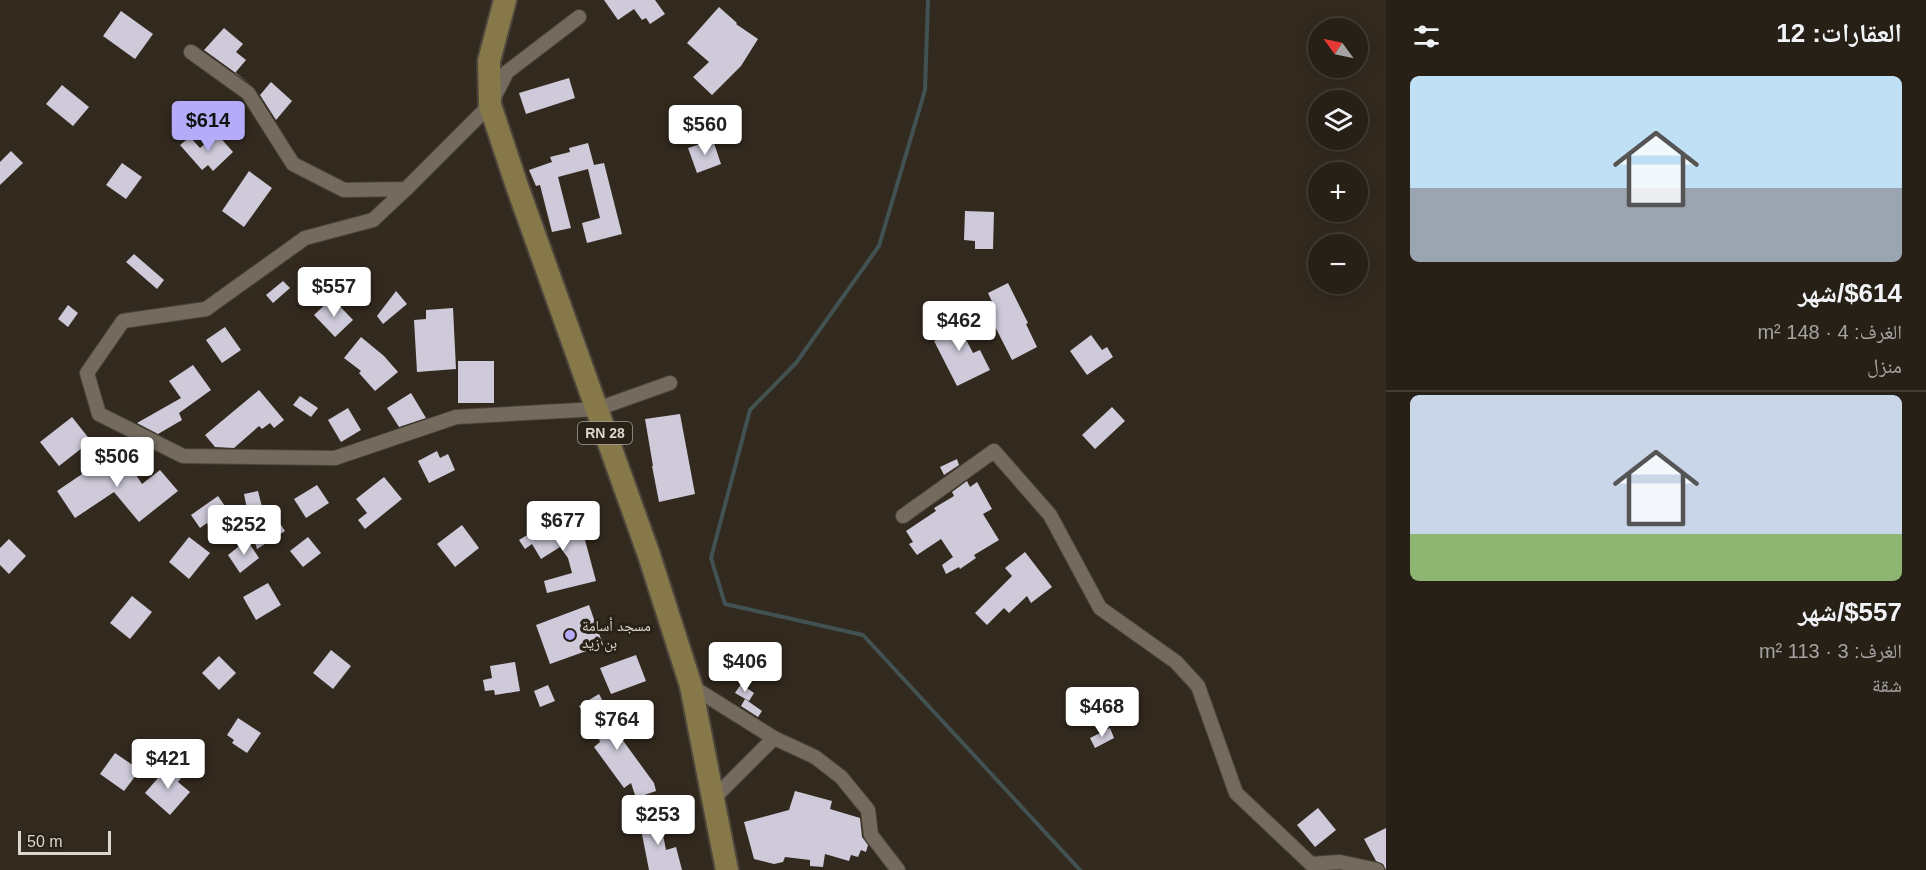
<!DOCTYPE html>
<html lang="ar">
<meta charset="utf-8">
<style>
:root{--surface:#262017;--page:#322d24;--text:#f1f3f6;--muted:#a4a3a1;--line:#423e36;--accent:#b4acf9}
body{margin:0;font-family:Arial,"Noto Naskh Arabic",sans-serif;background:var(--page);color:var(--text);direction:rtl;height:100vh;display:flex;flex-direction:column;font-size:22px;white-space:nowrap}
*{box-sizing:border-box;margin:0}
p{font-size:20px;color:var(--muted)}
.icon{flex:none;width:33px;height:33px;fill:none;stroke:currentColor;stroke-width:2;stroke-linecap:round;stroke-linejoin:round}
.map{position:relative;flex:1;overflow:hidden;direction:ltr}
.drawer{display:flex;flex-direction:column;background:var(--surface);width:540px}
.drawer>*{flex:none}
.needle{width:39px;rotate:303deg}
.controls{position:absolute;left:1308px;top:18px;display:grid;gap:12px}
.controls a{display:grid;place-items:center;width:60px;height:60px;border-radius:50%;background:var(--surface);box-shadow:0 3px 15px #0003,0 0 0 2px var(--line);font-size:30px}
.scale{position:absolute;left:18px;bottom:15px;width:93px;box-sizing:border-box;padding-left:6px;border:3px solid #dcd6cf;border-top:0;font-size:16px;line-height:21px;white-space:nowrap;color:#dcd6cf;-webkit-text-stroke:4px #292115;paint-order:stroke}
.price{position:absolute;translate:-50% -51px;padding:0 14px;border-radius:6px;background:#fff;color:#222;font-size:20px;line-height:39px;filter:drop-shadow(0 2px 3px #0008)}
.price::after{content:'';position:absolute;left:50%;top:36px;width:18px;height:14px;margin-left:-9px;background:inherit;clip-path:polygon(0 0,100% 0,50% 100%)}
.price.active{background:var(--accent);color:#111}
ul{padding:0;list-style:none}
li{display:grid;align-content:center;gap:12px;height:318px;padding:0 24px}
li+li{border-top:2px solid var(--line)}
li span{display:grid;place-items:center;height:186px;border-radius:9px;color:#555}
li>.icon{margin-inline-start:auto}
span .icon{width:108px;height:108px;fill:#fffc;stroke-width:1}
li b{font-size:26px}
h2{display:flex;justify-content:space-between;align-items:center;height:72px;padding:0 24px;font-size:26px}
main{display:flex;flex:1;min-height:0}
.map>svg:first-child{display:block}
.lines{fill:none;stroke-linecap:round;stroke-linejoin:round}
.stream{stroke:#425152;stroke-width:4}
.building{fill:#cfcada}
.minor-casing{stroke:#4c463c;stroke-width:16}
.primary-casing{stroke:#4c463c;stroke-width:26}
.minor{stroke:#746b5e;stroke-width:14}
.primary{stroke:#87784a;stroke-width:22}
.poi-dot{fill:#b4acf9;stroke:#292115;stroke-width:2}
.labels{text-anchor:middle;stroke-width:6;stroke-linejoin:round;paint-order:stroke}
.shield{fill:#292115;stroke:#a6a097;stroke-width:1.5}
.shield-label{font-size:14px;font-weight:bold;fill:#dcd6cf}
.poi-label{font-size:15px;fill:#dcd6cf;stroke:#292115;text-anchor:start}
</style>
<main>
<section class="drawer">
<h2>العقارات: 12<svg class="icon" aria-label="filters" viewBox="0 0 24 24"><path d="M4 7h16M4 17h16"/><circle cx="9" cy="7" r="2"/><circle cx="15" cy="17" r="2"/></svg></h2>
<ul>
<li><span style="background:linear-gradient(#bfe0f5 60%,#9aa5b1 0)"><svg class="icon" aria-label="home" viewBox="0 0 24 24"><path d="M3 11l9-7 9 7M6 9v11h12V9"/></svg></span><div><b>$614/شهر</b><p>الغرف: 4 · 148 m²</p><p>منزل</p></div></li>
<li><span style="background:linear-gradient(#c9d6e8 75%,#8fb573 0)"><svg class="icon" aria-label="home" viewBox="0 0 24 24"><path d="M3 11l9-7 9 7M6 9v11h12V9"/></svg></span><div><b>$557/شهر</b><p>الغرف: 3 · 113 m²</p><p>شقة</p></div></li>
</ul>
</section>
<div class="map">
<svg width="1386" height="870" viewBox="0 0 1386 870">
<rect width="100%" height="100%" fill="#332a1f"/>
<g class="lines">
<polyline class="stream" points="928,0 925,90 879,246 796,363 750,410 711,558 725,604 863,635 1080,870"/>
</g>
<g class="building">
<polygon points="604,0 655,0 665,14 650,24 646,18 642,20 634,9 618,20"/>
<polygon points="719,7 737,23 736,24 758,39 741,66 712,95 693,77 709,62 687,43"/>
<polygon points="121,11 153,34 135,59 103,36"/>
<polygon points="224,28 243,44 236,52 246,60 235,73 251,84 204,50"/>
<polygon points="569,78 575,98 526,114 519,93"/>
<polygon points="271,82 292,101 276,120 260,95"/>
<polygon points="62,85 89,107 73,126 46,104"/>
<polygon points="217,134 233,152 213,171 208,165 202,170 180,145 190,137 200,148"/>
<polygon points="713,140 721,164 697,173 688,148"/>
<polygon points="588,143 594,165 604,163 622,234 587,243 582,223 600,218 588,169 558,177 571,228 552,232 540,185 536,186 529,170 552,162 550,157 570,152 569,148"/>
<polygon points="11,151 23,163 0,185 0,162"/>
<polygon points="122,163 142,177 126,199 106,185"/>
<polygon points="249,171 272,188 244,227 222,211"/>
<polygon points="965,211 994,212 993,249 975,249 975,241 964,240"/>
<polygon points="134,254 164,280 157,289 126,262"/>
<polygon points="283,281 290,288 273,303 266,295"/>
<polygon points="1008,283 1028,323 1026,324 1037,347 1012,360 985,307 993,304 988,293"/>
<polygon points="396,291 407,304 383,324 377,316"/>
<polygon points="332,298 353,320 335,337 314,315"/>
<polygon points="68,305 78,313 68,327 58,319"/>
<polygon points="453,308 456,369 417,372 414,320 426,319 426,310"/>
<polygon points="953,315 973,353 980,350 990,370 957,386 934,341 939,339 933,326"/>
<polygon points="225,327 241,350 222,363 206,340"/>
<polygon points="1091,335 1102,350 1107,347 1113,357 1087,375 1070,351"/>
<polygon points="361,337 384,356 398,372 375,391 359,373 361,371 344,358"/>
<rect x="458" y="361" width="36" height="42"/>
<polygon points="193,365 211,390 179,413 182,420 158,434 137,423 181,398 169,381"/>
<polygon points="259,390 284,420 274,428 270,423 262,429 259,426 234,448 215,447 205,435"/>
<polygon points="411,393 426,418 399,427 387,408"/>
<polygon points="300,396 318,408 311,417 293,405"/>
<polygon points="1112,407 1125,421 1095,449 1082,435"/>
<polygon points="348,408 361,430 341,442 328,420"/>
<polygon points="680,414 695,494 659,502 652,466 653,466 645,419"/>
<polygon points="72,417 91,441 59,466 40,442"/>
<polygon points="119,449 142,484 160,470 178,491 139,522 114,492 75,518 57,491"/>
<polygon points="437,451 440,458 448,454 455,470 429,483 418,461"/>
<polygon points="957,459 959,465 944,475 940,467"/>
<polygon points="384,477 402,499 365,529 358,520 367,513 356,499"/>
<polygon points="967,481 970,487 977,482 992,509 983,514 999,540 974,555 976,558 960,569 959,567 946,574 942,565 953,557 941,539 917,555 909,544 913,542 906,531 936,511 934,508 954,496 952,492"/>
<polygon points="317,485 329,503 306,518 294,499"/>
<polygon points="258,491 264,515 271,510 285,531 257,549 253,535 260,530 247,509 244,494"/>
<polygon points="218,496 231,515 210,529 207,523 200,528 191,515"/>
<polygon points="565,512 585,540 596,581 547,593 544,581 572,573 568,558 560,547 541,559 532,544 525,549 519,540"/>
<polygon points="462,525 479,548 455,567 437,544"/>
<polygon points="189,537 210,553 189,579 169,562"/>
<polygon points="308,537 321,553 303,567 290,551"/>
<polygon points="9,539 26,556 9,574 0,565 0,548"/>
<polygon points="247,540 259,558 240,573 228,555"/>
<polygon points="1025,552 1052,587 1031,603 1027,596 1009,613 1004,608 987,625 975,613 1012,576 1005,568"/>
<polygon points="268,583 281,605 256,620 243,597"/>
<polygon points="132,596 152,612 130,639 110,623"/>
<polygon points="589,605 603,645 550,664 536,625"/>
<polygon points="331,650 351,666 333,689 313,673"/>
<polygon points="636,655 646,681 611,694 600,668"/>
<polygon points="219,656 236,673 219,690 202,673"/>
<polygon points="515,662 520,691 495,695 494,690 485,691 483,680 492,678 490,666"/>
<polygon points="741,684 754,693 749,701 735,693"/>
<polygon points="548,685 555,701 540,707 534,691"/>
<polygon points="599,694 608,711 604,713 612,734 616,731 654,783 656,791 636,798 631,783 624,788 594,747 600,742 593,720 588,722 579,706"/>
<polygon points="745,699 762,711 758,717 741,706"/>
<polygon points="238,718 261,733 247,753 232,743 234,740 227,735"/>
<polygon points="1110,728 1114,738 1095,748 1090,738"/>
<polygon points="115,753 140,770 124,791 100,774"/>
<polygon points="171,763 184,774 178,782 190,792 170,815 145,793"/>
<polygon points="795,791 832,801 830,809 860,818 862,837 868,845 866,852 861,850 858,857 851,855 849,861 825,854 823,867 810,866 810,860 785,857 783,862 774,864 754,859 744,822 789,810"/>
<polygon points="1318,808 1336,830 1315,847 1297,825"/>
<polygon points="659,815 666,850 676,847 682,870 649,870 639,819"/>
<polygon points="1386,828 1386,870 1383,864 1376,861 1364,839"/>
</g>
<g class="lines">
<defs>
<g id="minor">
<polyline points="191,52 248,93 293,164 344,190 406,189 490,105 507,72 579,17"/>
<polyline points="406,189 373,220 305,238 206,309 123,321 87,373 99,414 183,456 335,458 456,417 597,409 670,383"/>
<polyline points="903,516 994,451 1050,515 1100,608 1176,662 1198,686 1236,793 1311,864 1340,862 1377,870"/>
<polyline points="691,686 774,738 714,798"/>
<polyline points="774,738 815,757 841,777 868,810 871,835 898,870"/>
</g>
<polyline id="primary" points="505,0 489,61 490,105 517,186 649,555 691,686 727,870"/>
</defs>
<use href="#minor" class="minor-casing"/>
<use href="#primary" class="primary-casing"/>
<use href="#minor" class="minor"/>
<use href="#primary" class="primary"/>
</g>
<circle class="poi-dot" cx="570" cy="635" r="6"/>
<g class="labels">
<rect class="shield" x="578" y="422" width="54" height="22" rx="4.5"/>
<g class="shield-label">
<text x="605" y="438">RN 28</text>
</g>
<g class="poi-label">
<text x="582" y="631">مسجد أسامة<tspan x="582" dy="17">بن زيد</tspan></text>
</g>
</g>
</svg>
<div class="controls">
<a><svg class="needle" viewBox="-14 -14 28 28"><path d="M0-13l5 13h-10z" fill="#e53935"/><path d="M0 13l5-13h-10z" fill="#a4a3a1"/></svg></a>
<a><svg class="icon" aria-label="layers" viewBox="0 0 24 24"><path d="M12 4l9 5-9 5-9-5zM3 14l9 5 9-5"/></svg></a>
<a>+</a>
<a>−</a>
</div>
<div class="scale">50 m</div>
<b class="price active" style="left:208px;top:152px">$614</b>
<b class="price" style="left:705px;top:156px">$560</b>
<b class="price" style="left:334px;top:318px">$557</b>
<b class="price" style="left:959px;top:352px">$462</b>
<b class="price" style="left:117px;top:488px">$506</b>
<b class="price" style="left:563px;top:552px">$677</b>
<b class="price" style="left:244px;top:556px">$252</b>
<b class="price" style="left:745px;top:693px">$406</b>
<b class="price" style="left:1102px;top:738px">$468</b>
<b class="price" style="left:617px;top:751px">$764</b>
<b class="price" style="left:168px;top:790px">$421</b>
<b class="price" style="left:658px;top:846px">$253</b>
</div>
</main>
